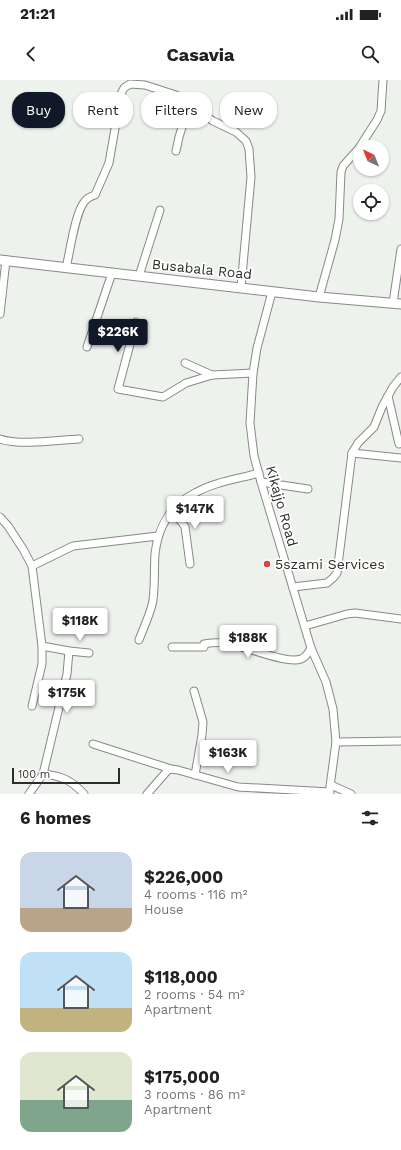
<!DOCTYPE html>
<meta charset="utf-8">
<style>
:root{--surface:#fff;--page:#f2f2f2;--text:#202124;--muted:#757577;--accent:#111827}
body{margin:0;font-family:"Work Sans",sans-serif;background:var(--page);color:var(--text);height:100vh;display:flex;flex-direction:column;font-size:15px;white-space:nowrap}
*{box-sizing:border-box;margin:0}
p{font-size:13px;color:var(--muted)}
.icon{flex:none;width:22px;height:22px;fill:none;stroke:currentColor;stroke-width:2;stroke-linecap:round;stroke-linejoin:round}
.map{position:relative;height:714px;overflow:hidden}
.details{display:flex;flex-direction:column;background:var(--surface);flex:1}
.details>*{flex:none}
.banner{position:absolute;left:12px;top:12px;width:377px;height:36px;display:flex;gap:8px}
.needle{width:26px;rotate:317deg}
.fabs{position:absolute;left:353px;top:60px;display:grid;gap:8px}
.fabs a{display:grid;place-items:center;width:36px;height:36px;border-radius:50%;background:var(--surface);box-shadow:0 1px 3px #0004;font-size:20px}
.scale{position:absolute;left:12px;bottom:10px;width:108px;box-sizing:border-box;padding-left:4px;border:2px solid #2d2e2c;border-top:0;font-size:11px;line-height:14px;white-space:nowrap;color:#2d2e2c;-webkit-text-stroke:3px #fff;paint-order:stroke}
.price{position:absolute;translate:-50% -34px;padding:0 9px;border-radius:4px;background:#fff;color:#222;font-size:13px;line-height:26px;filter:drop-shadow(0 1px 2px #0008)}
.price::after{content:'';position:absolute;left:50%;top:24px;width:12px;height:9px;margin-left:-6px;background:inherit;clip-path:polygon(0 0,100% 0,50% 100%)}
.price.current{background:var(--accent);color:#fff}
ul{padding:0;list-style:none}
li{display:flex;align-items:center;gap:12px;height:100px;padding:0 20px}
li span{display:grid;place-items:center;flex:none;width:112px;height:80px;border-radius:12px;color:#555}
li>.icon{margin-inline-start:auto}
span .icon{width:48px;height:48px;fill:#fffc;stroke-width:1}
li b{font-size:17px}
h2{display:flex;justify-content:space-between;align-items:center;height:48px;padding:0 20px;font-size:17px}
.chip{padding:0 14px;border-radius:16px;background:var(--surface);box-shadow:0 1px 3px #0004;font-size:14px;line-height:36px}
.chip.current{background:var(--accent);color:#fff}
.status{display:flex;justify-content:space-between;align-items:center;height:28px;padding:0 20px;background:var(--surface);direction:ltr}
.status svg{height:11px;fill:currentColor}
header{display:flex;justify-content:space-between;align-items:center;height:52px;padding:0 20px;background:var(--surface);font-size:18px;font-weight:700}
.map>svg:first-child{display:block}
.lines{fill:none;stroke-linecap:round;stroke-linejoin:round}
.minor-casing{stroke:#868985;stroke-width:9}
.tertiary-casing{stroke:#868985;stroke-width:11}
.minor{stroke:#fff;stroke-width:7}
.tertiary{stroke:#fff;stroke-width:9}
.poi-dot{fill:#d44543;stroke:#fff;stroke-width:1.5}
.labels{text-anchor:middle;stroke-width:3.5;stroke-linejoin:round;paint-order:stroke}
.street-label{font-size:14px;fill:#2d2e2c;stroke:#fff}
.poi-label{font-size:14px;fill:#2d2e2c;stroke:#fff;text-anchor:start}
</style>
<div class="status"><b>21:21</b><svg viewBox="0 0 49 12"><path d="M0 12V9h3v3zM5 12V6h3v6zM10 12V3h3v9zM15 12V0h3v12zM26 1h20v11H26zM47 4h2v5h-2z"/></svg></div>
<header><svg class="icon" aria-label="back" viewBox="0 0 24 24"><path d="M15 5l-7 7 7 7"/></svg>Casavia<svg class="icon" aria-label="search" viewBox="0 0 24 24"><circle cx="10" cy="10" r="6"/><path d="M15 15l6 6"/></svg></header>
<div class="map">
<svg width="401" height="714" viewBox="0 0 401 714">
<rect width="100%" height="100%" fill="#eef2ed"/>
<g class="lines">
<defs>
<g id="minor">
<polyline points="176,71 179,57 189,25"/>
<path d="M 66,188 C 70,172 75,132 85,121 C 87,118 92,116 95,115 L 109,83 L 121,14 L 124,8 L 130,4 L 145,5 L 176,15 L 213,41 L 236,52 L 246,61 L 249,69 L 251,97 L 241,207"/>
<polyline points="139,196 160,130"/>
<polyline points="272,212 257,268 253,293 250,343 254,376 261,402 311,568 326,602 333,629 336,662 329,714"/>
<polyline points="319,217 335,160 339,139 341,92 343,86 359,68 377,40 381,31 383,0"/>
<polyline points="393,223 401,169"/>
<polyline points="0,234 6,180"/>
<polyline points="136,242 118,309 163,317 186,303 212,295 253,293"/>
<polyline points="87,267 112,193"/>
<polyline points="185,283 212,295"/>
<polyline points="388,316 399,364"/>
<path d="M 0,359 C 20,366 58,360 79,359"/>
<polyline points="352,373 401,378"/>
<polyline points="261,402 308,409"/>
<polyline points="170,433 180,440 185,447 190,484"/>
<polyline points="0,437 8,446 23,469 32,486 42,566 69,571 89,573"/>
<polyline points="32,486 73,466 158,456"/>
<polyline points="293,507 327,503 333,498 337,493 352,373 358,363 374,347 382,327 393,307 401,297"/>
<polyline points="305,546 347,534 355,533 401,539"/>
<path d="M 139,560 C 143,549 152,530 153,520 C 155,505 154,489 155,474 C 158,447 171,425 195,413 C 214,402 238,399 259,393"/>
<path d="M 172,567 L 204,567 L 204,564 C 210,563 217,562 223,563 C 242,564 286,585 301,579 C 306,577 309,572 311,568"/>
<polyline points="194,611 203,642 202,655 195,695"/>
<polyline points="32,626 42,584 42,566"/>
<polyline points="336,662 401,661"/>
<polyline points="93,664 171,689"/>
<path d="M 43,694 C 62,696 71,700 84,714"/>
<polyline points="331,705 351,714"/>
<polyline points="29,714 43,694 67,594 69,571"/>
<polyline points="147,714 168,690 171,689 178,690 238,707 330,712"/>
</g>
<polyline id="tertiary" points="0,180 319,217 401,224"/>
</defs>
<use href="#minor" class="minor-casing"/>
<use href="#tertiary" class="tertiary-casing"/>
<use href="#minor" class="minor"/>
<use href="#tertiary" class="tertiary"/>
</g>
<circle class="poi-dot" cx="267" cy="484" r="4"/>
<g class="labels">
<g class="street-label">
<text transform="translate(202 189) rotate(6)" y="5">Busabala Road</text>
<text transform="translate(282 426) rotate(74)" y="5">Kikajjo Road</text>
</g>
<g class="poi-label">
<text x="275" y="489">5szami Services</text>
</g>
</g>
</svg>
<div class="fabs">
<a><svg class="needle" viewBox="-14 -14 28 28"><path d="M0-13l5 13h-10z" fill="#e53935"/><path d="M0 13l5-13h-10z" fill="#757577"/></svg></a>
<a><svg class="icon" aria-label="locate" viewBox="0 0 24 24"><circle cx="12" cy="12" r="6"/><path d="M12 2v4M12 18v4M2 12h4M18 12h4"/></svg></a>
</div>
<div class="scale">100 m</div>
<b class="price current" style="left:118px;top:273px">$226K</b>
<b class="price" style="left:195px;top:450px">$147K</b>
<b class="price" style="left:80px;top:562px">$118K</b>
<b class="price" style="left:248px;top:579px">$188K</b>
<b class="price" style="left:67px;top:634px">$175K</b>
<b class="price" style="left:228px;top:694px">$163K</b>
<div class="banner">
<a class="chip current">Buy</a>
<a class="chip">Rent</a>
<a class="chip">Filters</a>
<a class="chip">New</a>
</div>
</div>
<section class="details">
<h2>6 homes<svg class="icon" aria-label="filters" viewBox="0 0 24 24"><path d="M4 7h16M4 17h16"/><circle cx="9" cy="7" r="2"/><circle cx="15" cy="17" r="2"/></svg></h2>
<ul>
<li><span style="background:linear-gradient(#c9d6e8 70%,#b9a48a 0)"><svg class="icon" aria-label="home" viewBox="0 0 24 24"><path d="M3 11l9-7 9 7M6 9v11h12V9"/></svg></span><div><b>$226,000</b><p>4 rooms · 116 m²</p><p>House</p></div></li>
<li><span style="background:linear-gradient(#bfe0f5 70%,#c2b280 0)"><svg class="icon" aria-label="home" viewBox="0 0 24 24"><path d="M3 11l9-7 9 7M6 9v11h12V9"/></svg></span><div><b>$118,000</b><p>2 rooms · 54 m²</p><p>Apartment</p></div></li>
<li><span style="background:linear-gradient(#dfe7d0 60%,#7fa58c 0)"><svg class="icon" aria-label="home" viewBox="0 0 24 24"><path d="M3 11l9-7 9 7M6 9v11h12V9"/></svg></span><div><b>$175,000</b><p>3 rooms · 86 m²</p><p>Apartment</p></div></li>
</ul>
</section>
